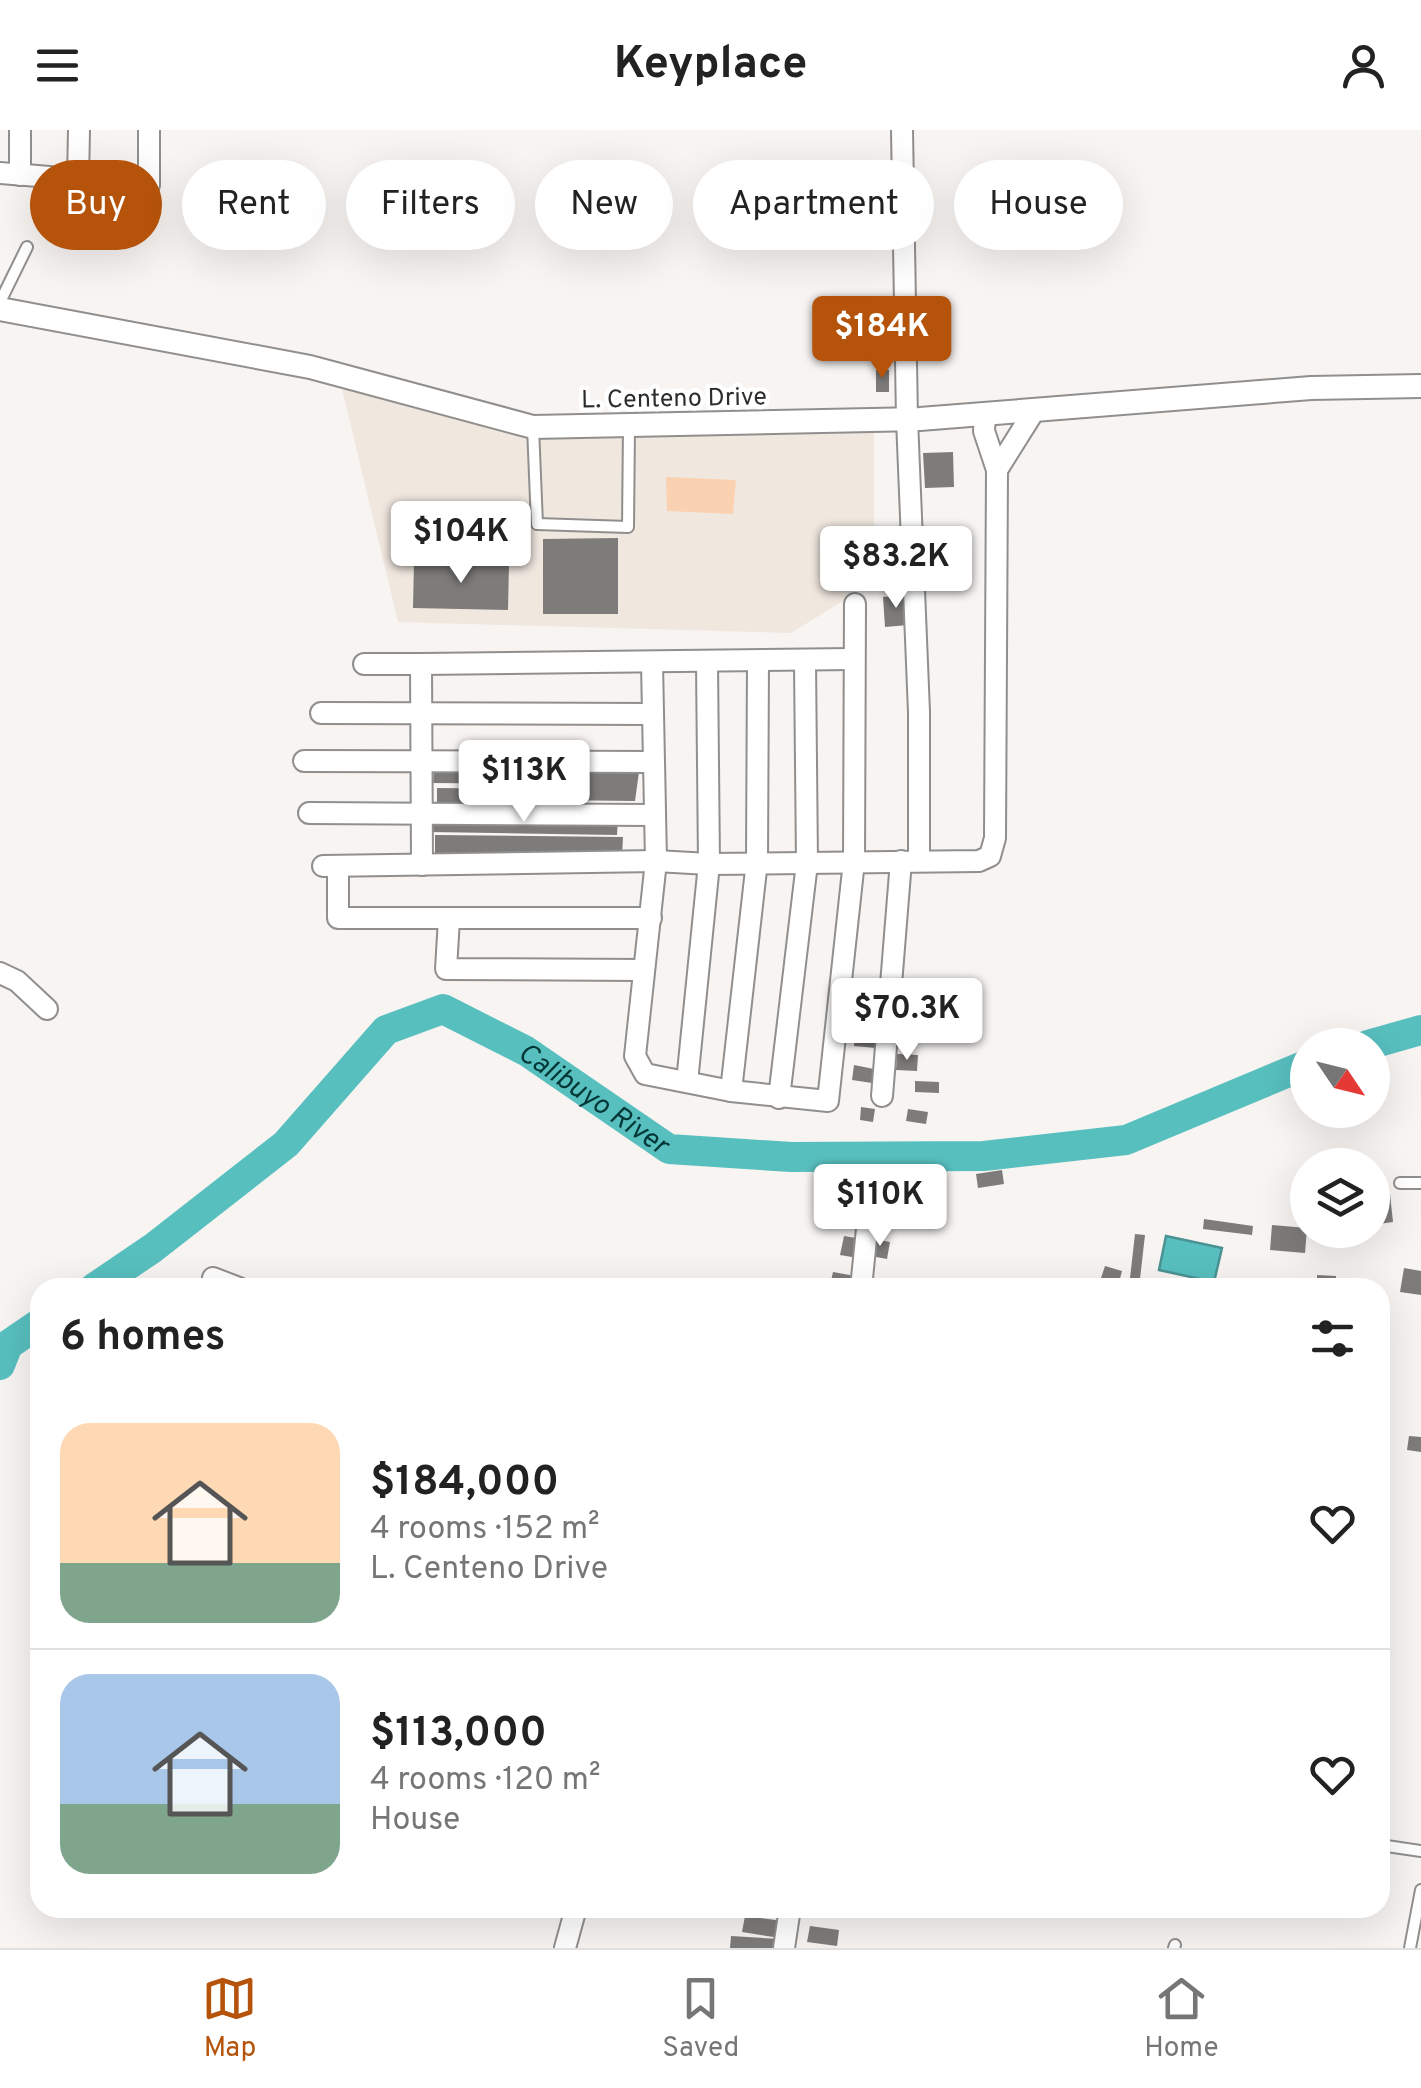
<!DOCTYPE html>
<meta charset="utf-8">
<style>
:root{--surface:#fff;--page:#f6f6f6;--text:#222;--muted:#767676;--line:#e0e0e0;--accent:#b45309}
body{margin:0;font-family:Overpass,sans-serif;background:var(--page);color:var(--text);height:100vh;display:flex;flex-direction:column;font-size:38px;white-space:nowrap}
*{box-sizing:border-box;margin:0}
p{font-size:32px;color:var(--muted)}
.icon{flex:none;width:55px;height:55px;fill:none;stroke:currentColor;stroke-width:2;stroke-linecap:round;stroke-linejoin:round}
.map{position:relative;flex:1;overflow:hidden}
.drawer{position:absolute;left:30px;top:1148px;width:1360px;height:640px;display:flex;flex-direction:column;background:var(--surface);border-radius:30px;box-shadow:0 10px 40px #0002}
.drawer>*{flex:none}
.guide{position:absolute;left:30px;top:30px;width:1362px;height:90px;display:flex;gap:20px}
.needle{width:65px;rotate:125deg}
.tools{position:absolute;left:1290px;top:898px;display:grid;gap:20px}
.tools a{display:grid;place-items:center;width:100px;height:100px;border-radius:50%;background:var(--surface);box-shadow:0 10px 40px #0002;font-size:50px}
.price{position:absolute;translate:-50% -85px;padding:0 22px;border-radius:10px;background:#fff;color:#222;font-size:32px;line-height:65px;filter:drop-shadow(0 2px 5px #0008)}
.price::after{content:'';position:absolute;left:50%;top:60px;width:30px;height:22px;margin-left:-15px;background:inherit;clip-path:polygon(0 0,100% 0,50% 100%)}
.price.current{background:var(--accent);color:#fff}
ul{padding:0;list-style:none}
li{display:flex;align-items:center;gap:30px;height:250px;padding:0 30px}
li+li{border-top:2px solid var(--line)}
li span{display:grid;place-items:center;flex:none;width:280px;height:200px;border-radius:30px;color:#555}
li>.icon{margin-inline-start:auto}
span .icon{width:120px;height:120px;fill:#fffc;stroke-width:1}
li b{font-size:42px}
h2{display:flex;justify-content:space-between;align-items:center;height:120px;padding:0 30px;font-size:42px}
.tag{padding:0 35px;border-radius:45px;background:var(--surface);box-shadow:0 10px 40px #0002;font-size:35px;line-height:90px}
.tag.current{background:var(--accent);color:#fff}
header{display:flex;justify-content:space-between;align-items:center;height:130px;padding:0 30px;background:var(--surface);font-size:45px;font-weight:700}
.dock{display:flex;justify-content:space-around;align-items:center;height:140px;border-top:2px solid var(--line);background:var(--surface);font-size:28px;color:var(--muted)}
.dock a{display:grid;justify-items:center;gap:5px}
.dock .current{color:var(--accent)}
.map>svg:first-child{display:block}
.built{fill:#f0e7df}
.green{fill:#fbd2b1}
.water{fill:#58bfbf;stroke:#4b9393;stroke-width:2.5}
.lines{fill:none;stroke-linecap:round;stroke-linejoin:round}
.river{stroke:#58bfbf;stroke-width:30}
.building{fill:#7e7c7a}
.service-casing{stroke:#918f8d;stroke-width:14}
.minor-casing{stroke:#918f8d;stroke-width:24}
.tertiary-casing{stroke:#918f8d;stroke-width:26}
.service{stroke:#fff;stroke-width:10}
.minor{stroke:#fff;stroke-width:20}
.tertiary{stroke:#fff;stroke-width:22}
.labels{text-anchor:middle;stroke-width:9;stroke-linejoin:round;paint-order:stroke}
.street-label{font-size:25px;fill:#2d2c2b;stroke:#fff}
.water-label{font-size:28px;font-style:italic;fill:#033737;stroke:#fff}
</style>
<header><svg class="icon" aria-label="menu" viewBox="0 0 24 24"><path d="M4 6h16M4 12h16M4 18h16"/></svg>Keyplace<svg class="icon" aria-label="person" viewBox="0 0 24 24"><circle cx="12" cy="8" r="4"/><path d="M4 21q1-7 8-7t8 7"/></svg></header>
<div class="map">
<svg width="1421" height="1818" viewBox="0 0 1421 1818">
<rect width="100%" height="100%" fill="#f7f4f2"/>
<polygon class="built" points="342,259 520,302 874,298 874,452 791,503 398,492"/>
<polygon class="green" points="666,347 736,350 733,384 667,381"/>
<polygon class="water" points="1166,1106 1222,1118 1214,1152 1159,1140"/>
<g class="lines">
<g class="river">
<polyline points="1368,915 1421,900"/>
<path id="s1" d="M 94,1158 L 153,1118 L 286,1014 L 386,900 L 443,879 L 526,921 L 669,1019 L 791,1027 L 984,1026 L 1126,1010 L 1308,934"/>
<polyline points="0,1235 8,1215 40,1193"/>
</g>
</g>
<g class="building">
<rect x="876" y="240" width="13" height="22"/>
<polygon points="953,322 954,357 925,358 923,323"/>
<polygon points="618,408 618,484 543,484 543,409"/>
<polygon points="414,432 509,434 508,480 413,478"/>
<polygon points="906,465 908,495 885,497 883,467"/>
<polygon points="434,639 526,640 526,654 433,653"/>
<polygon points="546,640 639,642 635,671 544,670"/>
<polygon points="437,658 529,659 528,673 437,672"/>
<polygon points="431,684 618,687 617,705 430,702"/>
<polygon points="435,705 623,707 622,726 435,723"/>
<polygon points="913,858 930,860 928,878 910,875"/>
<polygon points="862,873 879,877 876,891 858,888"/>
<polygon points="906,887 926,890 924,905 904,902"/>
<polygon points="855,901 877,903 876,918 854,916"/>
<polygon points="897,924 918,925 917,941 896,940"/>
<polygon points="854,935 874,939 872,953 852,950"/>
<polygon points="915,951 939,952 939,963 915,962"/>
<polygon points="861,977 875,979 873,992 860,990"/>
<polygon points="908,979 928,982 926,994 906,991"/>
<polygon points="1002,1040 1004,1054 978,1058 976,1044"/>
<polygon points="1390,1064 1393,1092 1372,1095 1372,1065"/>
<polygon points="1204,1089 1253,1096 1252,1105 1203,1099"/>
<polygon points="1272,1095 1307,1098 1305,1123 1270,1120"/>
<polygon points="1135,1104 1145,1105 1140,1149 1130,1148"/>
<polygon points="844,1106 862,1109 858,1128 840,1125"/>
<polygon points="873,1109 890,1112 887,1129 871,1126"/>
<polygon points="1105,1136 1122,1141 1118,1156 1100,1151"/>
<polygon points="1404,1138 1421,1141 1421,1165 1400,1162"/>
<polygon points="833,1142 855,1146 853,1158 830,1155"/>
<polygon points="1317,1145 1336,1146 1336,1158 1317,1158"/>
<polygon points="1409,1306 1421,1307 1421,1322 1407,1320"/>
<polygon points="740,1778 781,1778 781,1785 740,1782"/>
<polygon points="745,1786 783,1791 780,1808 742,1802"/>
<polygon points="810,1796 839,1800 837,1816 807,1812"/>
<polygon points="731,1806 780,1809 779,1818 730,1818"/>
</g>
<g class="lines">
<defs>
<g id="service">
<polyline points="0,172 27,117"/>
<polyline points="533,297 537,394 628,397 629,297"/>
<polyline points="1400,1053 1421,1053"/>
<polyline points="1380,1715 1421,1721"/>
<polyline points="1174,1818 1175,1815"/>
<polyline points="1410,1818 1421,1760"/>
</g>
<g id="minor">
<polyline points="20,0 20,45"/>
<polyline points="902,0 907,289 919,582 919,731"/>
<polyline points="0,43 149,55 149,0"/>
<polyline points="78,50 79,0"/>
<polyline points="997,340 1034,281"/>
<polyline points="652,533 656,731 635,926 645,944 731,961 828,971 854,731 855,474"/>
<polyline points="364,534 421,534"/>
<polyline points="321,583 653,584"/>
<polyline points="304,631 653,632"/>
<polyline points="309,683 654,685"/>
<polyline points="422,735 421,534 853,529"/>
<polyline points="323,736 656,731 709,734 979,731 990,726 995,708 997,340 984,301 985,285"/>
<polyline points="338,736 338,788 651,788"/>
<polyline points="449,789 446,839 644,840"/>
<polyline points="0,843 17,851 47,879"/>
<polyline points="687,952 709,734 707,533"/>
<polyline points="731,961 757,731 758,531"/>
<polyline points="882,966 901,731"/>
<polyline points="779,968 807,733 805,532"/>
<polyline points="213,1148 239,1158"/>
<polyline points="861,1158 868,1089"/>
<polyline points="565,1818 576,1778"/>
<polyline points="784,1818 790,1778"/>
</g>
<polyline id="tertiary" points="0,179 310,237 533,297 920,289 1311,258 1421,256"/>
</defs>
<use href="#service" class="service-casing"/>
<use href="#minor" class="minor-casing"/>
<use href="#tertiary" class="tertiary-casing"/>
<use href="#service" class="service"/>
<use href="#minor" class="minor"/>
<use href="#tertiary" class="tertiary"/>
</g>
<g class="labels">
<g class="street-label">
<text transform="translate(674 267) rotate(-1)" y="9">L. Centeno Drive</text>
</g>
<g class="water-label">
<text dy="10" stroke="none"><textPath href="#s1" startOffset="628">Calibuyo River</textPath></text>
</g>
</g>
</svg>
<div class="tools">
<a><svg class="needle" viewBox="-14 -14 28 28"><path d="M0-13l5 13h-10z" fill="#e53935"/><path d="M0 13l5-13h-10z" fill="#767676"/></svg></a>
<a><svg class="icon" aria-label="layers" viewBox="0 0 24 24"><path d="M12 4l9 5-9 5-9-5zM3 14l9 5 9-5"/></svg></a>
</div>
<b class="price current" style="left:882px;top:251px">$184K</b>
<b class="price" style="left:461px;top:456px">$104K</b>
<b class="price" style="left:896px;top:481px">$83.2K</b>
<b class="price" style="left:524px;top:695px">$113K</b>
<b class="price" style="left:907px;top:933px">$70.3K</b>
<b class="price" style="left:880px;top:1119px">$110K</b>
<div class="guide">
<a class="tag current">Buy</a>
<a class="tag">Rent</a>
<a class="tag">Filters</a>
<a class="tag">New</a>
<a class="tag">Apartment</a>
<a class="tag">House</a>
</div>
<section class="drawer">
<h2>6 homes<svg class="icon" aria-label="filters" viewBox="0 0 24 24"><path d="M4 7h16M4 17h16"/><circle cx="9" cy="7" r="2"/><circle cx="15" cy="17" r="2"/></svg></h2>
<ul>
<li><span style="background:linear-gradient(#ffd9b3 70%,#7fa58c 0)"><svg class="icon" aria-label="home" viewBox="0 0 24 24"><path d="M3 11l9-7 9 7M6 9v11h12V9"/></svg></span><div><b>$184,000</b><p>4 rooms · 152 m²</p><p>L. Centeno Drive</p></div><svg class="icon" aria-label="heart" viewBox="0 0 24 24"><path d="M12 20l-8-8c-3-5 5-10 8-4 3-6 11-1 8 4z"/></svg></li>
<li><span style="background:linear-gradient(#a9c7e8 65%,#7fa58c 0)"><svg class="icon" aria-label="home" viewBox="0 0 24 24"><path d="M3 11l9-7 9 7M6 9v11h12V9"/></svg></span><div><b>$113,000</b><p>4 rooms · 120 m²</p><p>House</p></div><svg class="icon" aria-label="heart" viewBox="0 0 24 24"><path d="M12 20l-8-8c-3-5 5-10 8-4 3-6 11-1 8 4z"/></svg></li>
</ul>
</section>
</div>
<nav class="dock">
<a class="current"><svg class="icon" aria-label="map" viewBox="0 0 24 24"><path d="M3 6l6-2 6 2 6-2v14l-6 2-6-2-6 2zM9 4v14M15 6v14"/></svg>Map</a>
<a><svg class="icon" aria-label="saved" viewBox="0 0 24 24"><path d="M7 4h10v16l-5-4-5 4z"/></svg>Saved</a>
<a><svg class="icon" aria-label="home" viewBox="0 0 24 24"><path d="M3 11l9-7 9 7M6 9v11h12V9"/></svg>Home</a>
</nav>
